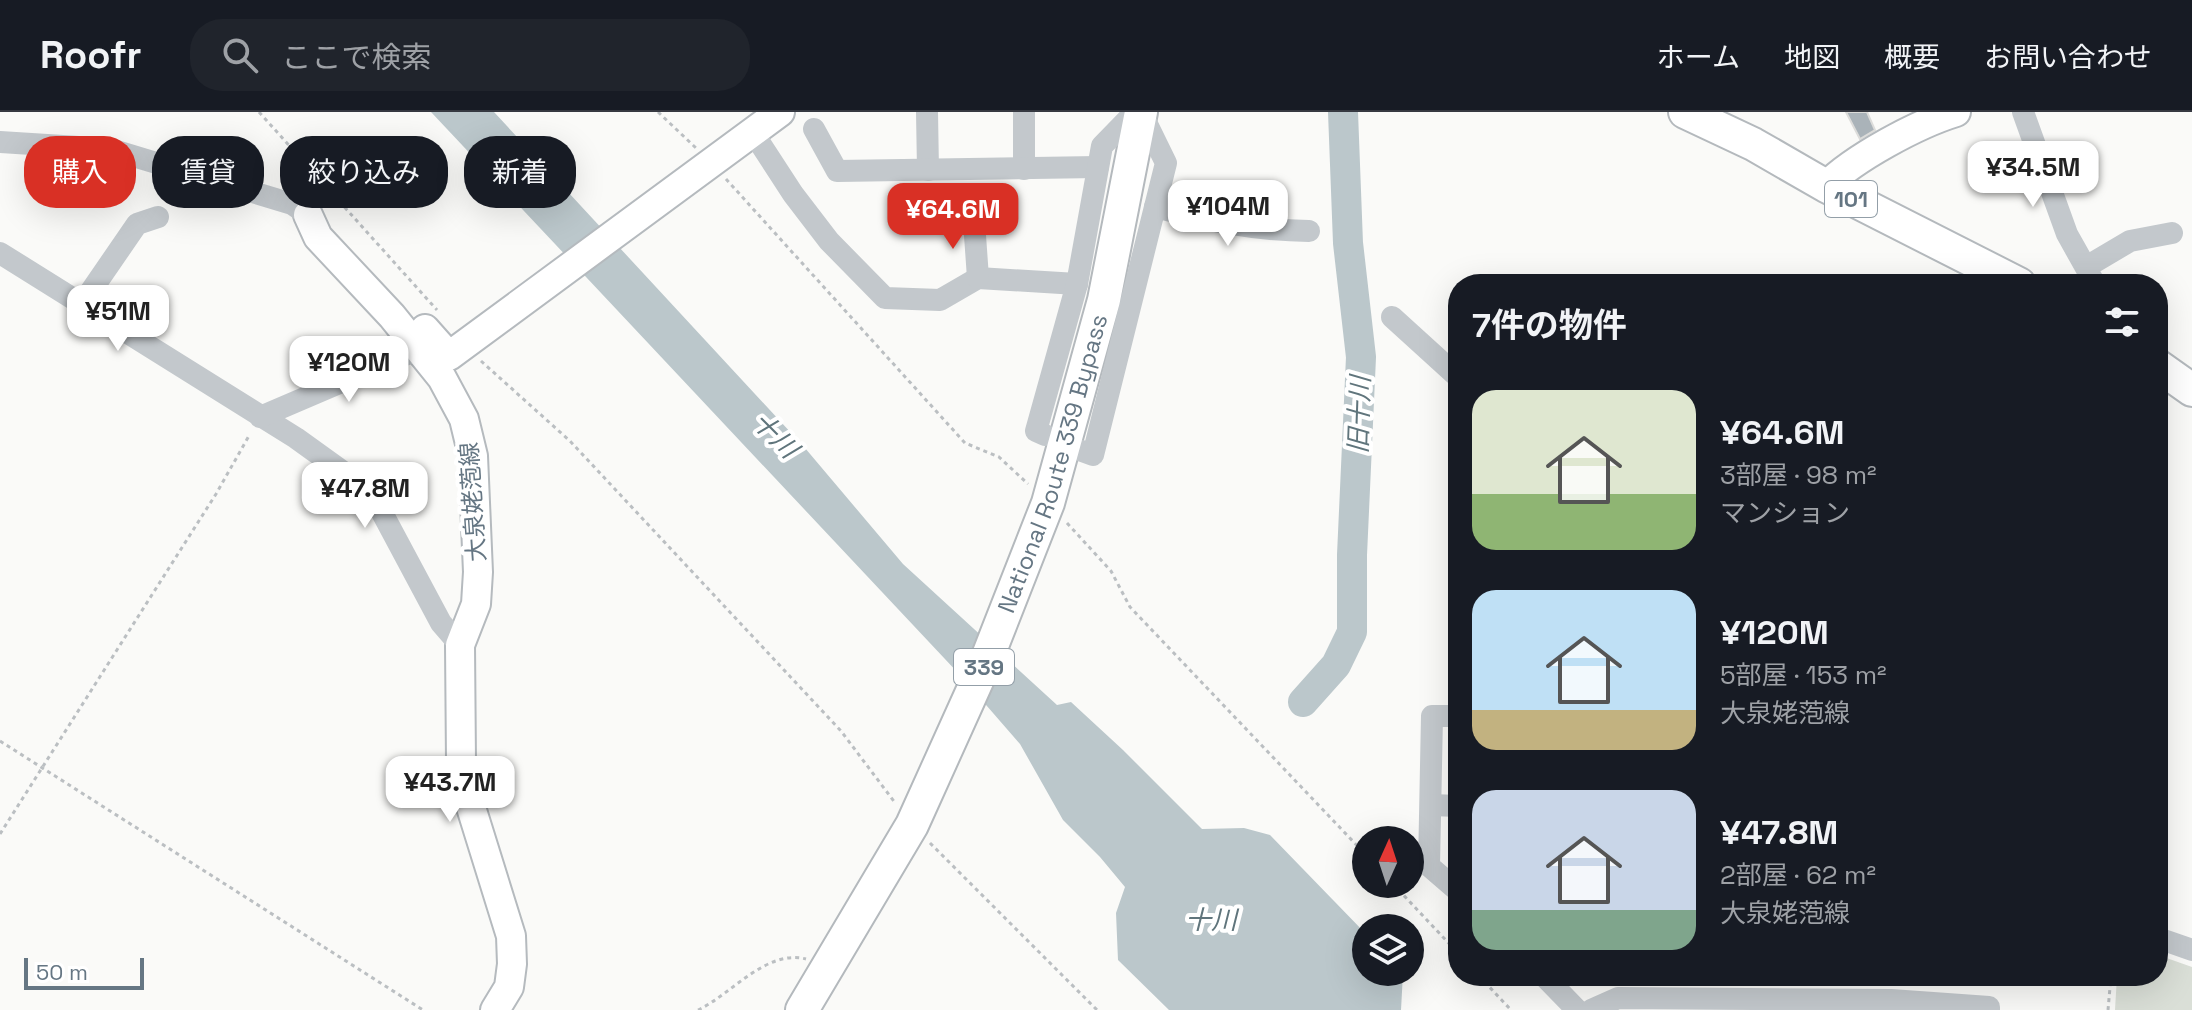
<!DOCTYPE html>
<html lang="ja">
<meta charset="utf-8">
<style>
:root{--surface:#171b24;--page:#20242c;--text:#f1f3f6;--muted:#9ea1a6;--line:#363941;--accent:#d93025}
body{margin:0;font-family:"Space Grotesk","Noto Sans JP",sans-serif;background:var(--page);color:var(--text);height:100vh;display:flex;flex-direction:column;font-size:30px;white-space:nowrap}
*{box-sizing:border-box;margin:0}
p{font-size:26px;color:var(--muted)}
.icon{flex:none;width:44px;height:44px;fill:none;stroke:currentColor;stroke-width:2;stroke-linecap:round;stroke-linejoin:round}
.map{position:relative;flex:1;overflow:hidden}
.sheet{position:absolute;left:1448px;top:162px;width:720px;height:712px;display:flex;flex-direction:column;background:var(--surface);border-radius:32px;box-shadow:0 8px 32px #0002}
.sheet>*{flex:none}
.banner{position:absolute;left:24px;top:24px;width:760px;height:72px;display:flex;gap:16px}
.needle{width:52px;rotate:3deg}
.tools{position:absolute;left:1352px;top:714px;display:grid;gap:16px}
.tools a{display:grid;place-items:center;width:72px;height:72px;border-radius:50%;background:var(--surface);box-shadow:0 8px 32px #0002;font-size:40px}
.scale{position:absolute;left:24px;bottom:20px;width:120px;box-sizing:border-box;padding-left:8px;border:4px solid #657683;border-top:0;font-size:22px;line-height:28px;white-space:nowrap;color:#657683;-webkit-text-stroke:6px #fff;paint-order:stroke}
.price{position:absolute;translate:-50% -68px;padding:0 18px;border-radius:16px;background:#fff;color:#222;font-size:26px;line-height:52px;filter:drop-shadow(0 2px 4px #0008)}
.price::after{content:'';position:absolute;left:50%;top:48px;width:24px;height:18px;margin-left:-12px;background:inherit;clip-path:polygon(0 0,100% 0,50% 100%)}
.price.on{background:var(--accent);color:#fff}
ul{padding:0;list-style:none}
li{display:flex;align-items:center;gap:24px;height:200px;padding:0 24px}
li span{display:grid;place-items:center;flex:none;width:224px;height:160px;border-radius:24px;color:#555}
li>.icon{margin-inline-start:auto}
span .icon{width:96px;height:96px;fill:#fffc;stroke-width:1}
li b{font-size:34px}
h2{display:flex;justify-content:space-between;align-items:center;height:96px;padding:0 24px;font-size:34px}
.chip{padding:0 28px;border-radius:32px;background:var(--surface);box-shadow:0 8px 32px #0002;font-size:28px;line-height:72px}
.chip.on{background:var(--accent);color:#fff}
header{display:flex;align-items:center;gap:48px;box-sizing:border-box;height:112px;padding:0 40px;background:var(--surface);border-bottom:2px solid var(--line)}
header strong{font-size:38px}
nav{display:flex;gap:44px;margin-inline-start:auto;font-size:28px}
.search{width:560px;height:72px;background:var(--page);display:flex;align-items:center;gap:20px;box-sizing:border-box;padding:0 28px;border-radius:32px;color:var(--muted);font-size:30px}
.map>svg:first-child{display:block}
.green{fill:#dadfd7}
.water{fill:#bbc7cb}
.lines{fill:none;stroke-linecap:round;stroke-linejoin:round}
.river{stroke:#bbc7cb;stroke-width:30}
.building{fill:#aab3b9;stroke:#dcdcda;stroke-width:2}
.major-casing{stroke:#b5babe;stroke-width:32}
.highway-casing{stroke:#b4b9bd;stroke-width:36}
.path{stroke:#bbbfc2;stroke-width:3;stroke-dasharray:4 4;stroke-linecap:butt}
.minor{stroke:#c3c8cc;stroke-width:22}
.major{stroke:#fff;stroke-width:28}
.highway{stroke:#fff;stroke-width:32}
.labels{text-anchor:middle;stroke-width:8;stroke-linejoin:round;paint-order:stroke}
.shield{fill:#fff;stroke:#939fa8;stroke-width:2}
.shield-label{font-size:22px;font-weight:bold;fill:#657683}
.street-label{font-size:24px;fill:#657683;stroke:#fff}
.water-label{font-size:26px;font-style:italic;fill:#60757c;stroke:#fff}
</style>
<header>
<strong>Roofr</strong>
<div class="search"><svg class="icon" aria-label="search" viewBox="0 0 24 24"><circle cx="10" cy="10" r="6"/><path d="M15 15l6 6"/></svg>ここで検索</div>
<nav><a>ホーム</a><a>地図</a><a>概要</a><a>お問い合わせ</a></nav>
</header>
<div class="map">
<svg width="2192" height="898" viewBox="0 0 2192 898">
<rect width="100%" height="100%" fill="#fafaf8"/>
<polygon class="green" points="2158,843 2192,855 2192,898 2115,898 2117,864 2158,864"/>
<polygon class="water" points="431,0 494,0 805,336 903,452 1057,593 1071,590 1123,638 1202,717 1244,716 1270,723 1366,822 1366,860 1403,861 1401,898 1169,898 1118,848 1116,801 1125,775 1100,745 1063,708 1020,632 960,563"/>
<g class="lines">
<polyline class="river" points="1303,590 1336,553 1352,520 1352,443 1361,245 1348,131 1343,0"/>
</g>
<polygon class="building" points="1846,0 1867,0 1875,18 1860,27"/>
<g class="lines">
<defs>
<g id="major">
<path d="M 1826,74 C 1854,46 1917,12 1956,0"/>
<polyline points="308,103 318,125 392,204 442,266 464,307 473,344 478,460 476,492 460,533 461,650 470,692 511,824 512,852 509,875 495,898"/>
<polyline points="425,217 449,244 780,0"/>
</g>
<g id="highway">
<polyline points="1685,0 1753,32 1826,74 2019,172"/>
<polyline points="2158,254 2192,278"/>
<path id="s1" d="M 802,898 L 912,713 L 986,549 L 1048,391 L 1104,188 L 1141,0"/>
</g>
</defs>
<use href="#major" class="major-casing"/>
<use href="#highway" class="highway-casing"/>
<g class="path">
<polyline points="259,0 437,198"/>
<polyline points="658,0 696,36"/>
<polyline points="726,67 965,331 999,345 1028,372"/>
<polyline points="481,249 570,329 841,619 896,692"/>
<polyline points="1067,411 1111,459 1130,495 1366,743"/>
<polyline points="0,629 423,898"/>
<polyline points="0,722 216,382 250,322"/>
<polyline points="930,731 1097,898"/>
<polyline points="1393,772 1458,841"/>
<polyline points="1479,864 1511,898"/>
<path d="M 698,898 C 732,882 766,837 806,847"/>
<polyline points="2108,898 2111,864"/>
</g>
<g class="minor">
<polyline points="927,0 928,58"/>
<polyline points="1024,0 1024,57"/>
<polyline points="2023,0 2067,122 2095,172"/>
<polyline points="814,17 837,59 1098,55"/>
<polyline points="752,19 793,82 829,129 885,186 940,188 978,166 1077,172"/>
<polyline points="0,30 110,37 292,92 308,103"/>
<path d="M 1155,95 C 1211,109 1251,118 1309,119"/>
<polyline points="974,109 978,166"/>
<polyline points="0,141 296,326 371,380 441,511 460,533"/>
<polyline points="2086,155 2130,129 2172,121"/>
<polyline points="82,192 137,112 158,105"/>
<polyline points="1392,205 1458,265"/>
<polyline points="260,305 419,237"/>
<polyline points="1045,323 1036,319 1077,172 1102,34 1135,0"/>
<polyline points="1082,339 1093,343 1166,51 1141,0"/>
<polyline points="1458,604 1432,604 1429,754 1458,779"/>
<polyline points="1431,693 1458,694"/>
<polyline points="2158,826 2192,838"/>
<polyline points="1544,864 1577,898"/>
<polyline points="1591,898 1618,886 1891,888 1989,895 1989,898"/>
</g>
<use href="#major" class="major"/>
<use href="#highway" class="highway"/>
</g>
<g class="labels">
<g class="shield">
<rect x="1825" y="69" width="52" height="36" rx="6"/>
<rect x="954" y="537" width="60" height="36" rx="6"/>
</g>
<g class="shield-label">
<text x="1851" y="95">101</text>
<text x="984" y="563">339</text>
</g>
<g class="street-label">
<text dy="8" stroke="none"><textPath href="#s1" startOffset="604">National Route 339 Bypass</textPath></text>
<text transform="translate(473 390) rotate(-94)" y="8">大泉姥萢線</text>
</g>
<g class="water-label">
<text transform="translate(1359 303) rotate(-88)" y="9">旧十川</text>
<text transform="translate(775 323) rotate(45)" y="9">十川</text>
<text x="1211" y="817">十川</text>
</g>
</g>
</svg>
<div class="tools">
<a><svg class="needle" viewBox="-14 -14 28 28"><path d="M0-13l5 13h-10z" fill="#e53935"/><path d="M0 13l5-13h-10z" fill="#9ea1a6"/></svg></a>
<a><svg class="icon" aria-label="layers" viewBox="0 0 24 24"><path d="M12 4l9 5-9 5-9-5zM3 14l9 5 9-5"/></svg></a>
</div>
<div class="scale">50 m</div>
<b class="price" style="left:2033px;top:97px">¥34.5M</b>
<b class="price" style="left:1228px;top:136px">¥104M</b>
<b class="price on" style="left:953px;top:139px">¥64.6M</b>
<b class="price" style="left:118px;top:241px">¥51M</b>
<b class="price" style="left:349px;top:292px">¥120M</b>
<b class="price" style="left:365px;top:418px">¥47.8M</b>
<b class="price" style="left:450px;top:712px">¥43.7M</b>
<div class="banner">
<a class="chip on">購入</a>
<a class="chip">賃貸</a>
<a class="chip">絞り込み</a>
<a class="chip">新着</a>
</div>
<section class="sheet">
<h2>7件の物件<svg class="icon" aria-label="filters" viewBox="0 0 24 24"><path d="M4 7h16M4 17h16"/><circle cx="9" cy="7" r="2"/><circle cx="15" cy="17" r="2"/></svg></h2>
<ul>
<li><span style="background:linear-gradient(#dfe7d0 65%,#8fb573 0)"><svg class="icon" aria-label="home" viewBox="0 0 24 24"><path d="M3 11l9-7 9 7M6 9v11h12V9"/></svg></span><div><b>¥64.6M</b><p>3部屋 · 98 m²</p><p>マンション</p></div></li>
<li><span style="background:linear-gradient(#bfe0f5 75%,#c2b280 0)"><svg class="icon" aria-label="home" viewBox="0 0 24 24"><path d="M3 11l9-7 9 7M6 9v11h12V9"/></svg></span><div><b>¥120M</b><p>5部屋 · 153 m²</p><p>大泉姥萢線</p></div></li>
<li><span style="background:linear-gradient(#c9d6e8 75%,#7fa58c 0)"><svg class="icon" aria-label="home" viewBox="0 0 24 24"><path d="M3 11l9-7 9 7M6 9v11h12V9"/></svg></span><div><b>¥47.8M</b><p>2部屋 · 62 m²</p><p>大泉姥萢線</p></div></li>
</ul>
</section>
</div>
